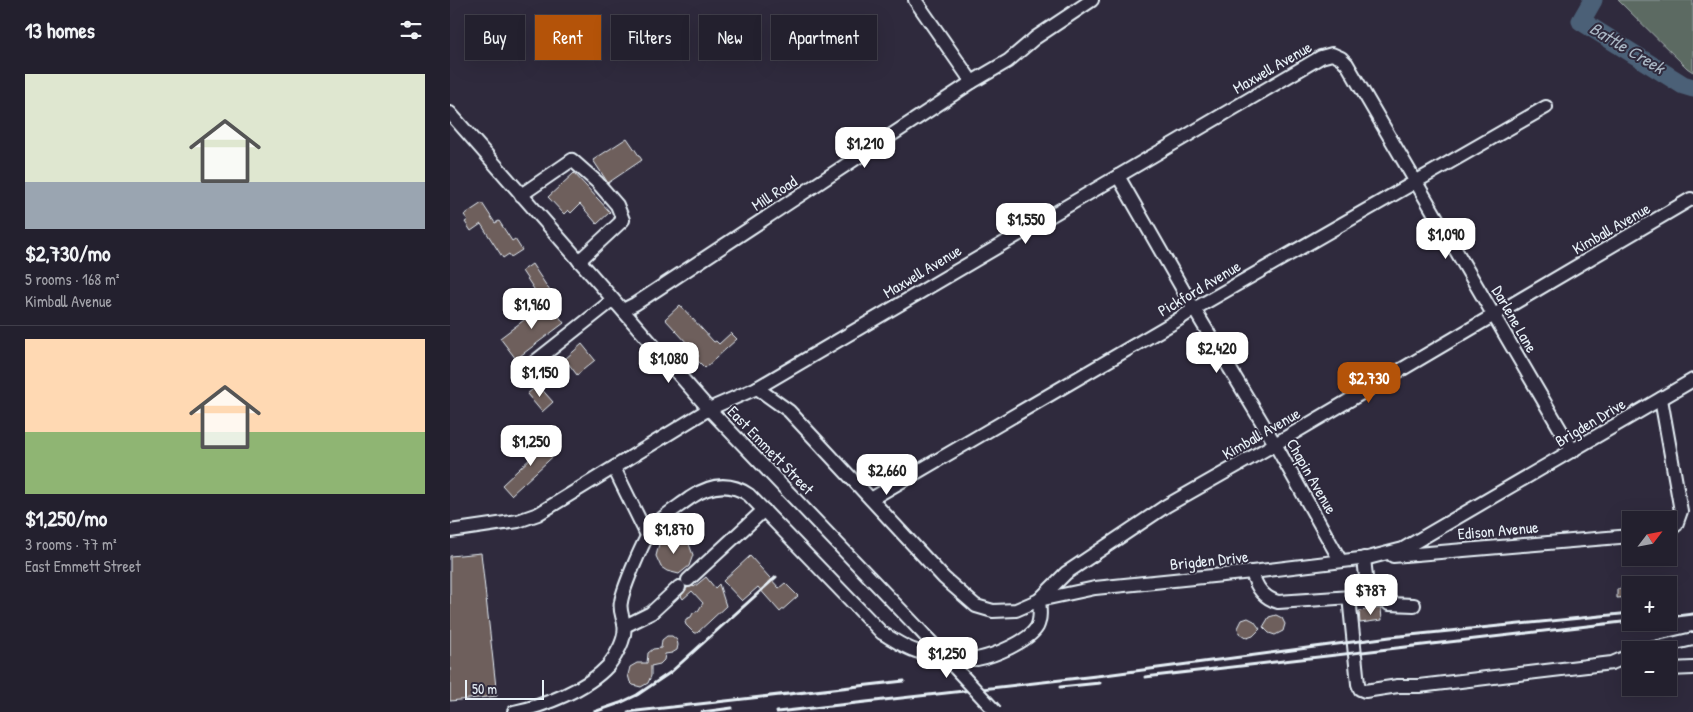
<!DOCTYPE html>
<meta charset="utf-8">
<style>
:root{--surface:#23202e;--page:#2f2d3a;--text:#f1f3f6;--muted:#a3a3aa;--line:#403e4a;--accent:#b45309}
body{margin:0;font-family:"Patrick Hand",sans-serif;background:var(--page);color:var(--text);height:100vh;display:flex;flex-direction:column;font-size:19px;white-space:nowrap}
*{box-sizing:border-box;margin:0}
p{font-size:16px;color:var(--muted)}
.icon{flex:none;width:28px;height:28px;fill:none;stroke:currentColor;stroke-width:2;stroke-linecap:round;stroke-linejoin:round}
.map{position:relative;flex:1;overflow:hidden}
.sheet{display:flex;flex-direction:column;background:var(--surface);width:450px}
.sheet>*{flex:none}
.guide{position:absolute;left:15px;top:15px;width:475px;height:45px;display:flex;gap:10px}
.needle{width:32px;rotate:58deg}
.fabs{position:absolute;left:1172px;top:511px;display:grid;gap:10px}
.fabs a{display:grid;place-items:center;width:55px;height:55px;border-radius:0px;background:var(--surface);box-shadow:0 5px 20px #0002,0 0 0 1px var(--line);font-size:25px}
.scale{position:absolute;left:15px;bottom:12px;width:79px;box-sizing:border-box;padding-left:5px;border:2px solid #e8f1f8;border-top:0;font-size:14px;line-height:18px;white-space:nowrap;color:#e8f1f8;-webkit-text-stroke:4px #2f2a3d;paint-order:stroke}
.price{position:absolute;translate:-50% -42px;padding:0 11px;border-radius:10px;background:#fff;color:#222;font-size:16px;line-height:32px;filter:drop-shadow(0 1px 2px #0008)}
.price::after{content:'';position:absolute;left:50%;top:30px;width:15px;height:11px;margin-left:-8px;background:inherit;clip-path:polygon(0 0,100% 0,50% 100%)}
.price.selected{background:var(--accent);color:#fff}
ul{padding:0;list-style:none}
li{display:grid;align-content:center;gap:10px;height:265px;padding:0 25px}
li+li{border-top:1px solid var(--line)}
li span{display:grid;place-items:center;height:155px;border-radius:0px;color:#555}
li>.icon{margin-inline-start:auto}
span .icon{width:90px;height:90px;fill:#fffc;stroke-width:1}
li b{font-size:21px}
h2{display:flex;justify-content:space-between;align-items:center;height:60px;padding:0 25px;font-size:21px}
.chip{padding:0 18px;border-radius:0px;background:var(--surface);box-shadow:0 5px 20px #0002,0 0 0 1px var(--line);font-size:18px;line-height:45px}
.chip.selected{background:var(--accent);color:#fff}
main{display:flex;flex:1;min-height:0}
.map>svg:first-child{display:block}
.green{fill:#5b6b62;stroke:#a2aead}
.lines{fill:none;stroke-linecap:round;stroke-linejoin:round}
.river{stroke:#4c6177;stroke-width:19}
.building{fill:#6e5e5c;stroke:#e8f1f8}
.minor-casing{stroke:#e8f1f8;stroke-width:16}
.minor{stroke:#2f2a3d;stroke-width:12}
.rail{stroke:#e8f1f8;stroke-width:3}
.minor-bridge-casing{stroke:#e8f1f8;stroke-width:16;stroke-linecap:butt}
.minor-bridge{stroke:#2f2a3d;stroke-width:12}
.labels{text-anchor:middle;stroke-width:4;stroke-linejoin:round;paint-order:stroke}
.street-label{font-size:16px;fill:#e8f1f8;stroke:#2f2a3d}
.water-label{font-size:18px;font-style:italic;fill:#aab7c4;stroke:#2f2a3d}
</style>
<main>
<section class="sheet">
<h2>13 homes<svg class="icon" aria-label="filters" viewBox="0 0 24 24"><path d="M4 7h16M4 17h16"/><circle cx="9" cy="7" r="2"/><circle cx="15" cy="17" r="2"/></svg></h2>
<ul>
<li><span style="background:linear-gradient(#dfe7d0 70%,#9aa5b1 0)"><svg class="icon" aria-label="home" viewBox="0 0 24 24"><path d="M3 11l9-7 9 7M6 9v11h12V9"/></svg></span><div><b>$2,730/mo</b><p>5 rooms · 168 m²</p><p>Kimball Avenue</p></div></li>
<li><span style="background:linear-gradient(#ffd9b3 60%,#8fb573 0)"><svg class="icon" aria-label="home" viewBox="0 0 24 24"><path d="M3 11l9-7 9 7M6 9v11h12V9"/></svg></span><div><b>$1,250/mo</b><p>3 rooms · 77 m²</p><p>East Emmett Street</p></div></li>
</ul>
</section>
<div class="map">
<svg width="1243" height="712" viewBox="0 0 1243 712">
<rect width="100%" height="100%" fill="#2f2a3d"/>
<filter id="ink" filterUnits="userSpaceOnUse"><feTurbulence type="fractalNoise" baseFrequency=".02" numOctaves="2"/><feDisplacementMap in="SourceGraphic" scale="10" xChannelSelector="R" yChannelSelector="G"/><feConvolveMatrix kernelMatrix="1 2 1 2 8 2 1 2 1" color-interpolation-filters="sRGB"/></filter>
<g filter="url(#ink)">
<polygon class="green" points="1168,0 1243,0 1243,72 1237,68"/>
<g class="lines">
<polyline class="river" points="1143,0 1131,21 1233,85 1243,88"/>
</g>
<g class="building">
<polygon points="177,138 192,160 158,183 143,160"/>
<polygon points="124,173 160,212 147,224 130,204 121,213 118,210 114,214 98,197"/>
<polygon points="32,203 45,223 49,221 62,241 65,239 72,250 61,257 59,254 53,258 31,224 21,231 15,222 18,220 14,215"/>
<polygon points="82,264 100,291 90,298 72,271"/>
<polygon points="98,302 114,323 66,359 50,338"/>
<polygon points="230,305 264,342 266,341 269,344 281,333 287,339 255,368 246,359 249,356 215,319"/>
<polygon points="132,344 145,360 127,375 115,359"/>
<polygon points="88,385 103,402 92,412 77,394"/>
<polygon points="100,440 110,450 61,495 52,485"/>
<polygon points="224,536 235,540 239,544 243,555 239,566 229,574 217,571 211,567 206,556 209,544 213,540"/>
<polygon points="31,553 47,696 0,701 0,556"/>
<polygon points="300,556 329,588 335,583 348,596 330,612 308,587 292,601 273,581"/>
<polygon points="256,577 265,588 269,584 276,606 247,633 244,633 236,625 235,622 236,619 241,617 243,613 248,611 253,603 242,591 233,599 231,596 237,588 243,586 244,587"/>
<polygon points="1181,588 1181,597 1167,598 1167,589"/>
<polygon points="931,608 932,620 910,623 909,611"/>
<polygon points="826,615 832,618 835,624 833,631 825,635 819,633 813,627 819,617"/>
<polygon points="798,618 804,621 810,629 803,636 797,638 789,633 788,628 792,620"/>
<polygon points="217,636 222,636 227,640 228,645 227,650 222,653 215,654 214,660 210,664 201,666 201,676 198,683 191,687 183,685 180,682 178,675 180,667 187,663 197,663 198,653 203,649 211,648 212,640"/>
</g>
<g class="lines">
<defs>
<g id="minor">
<polyline points="465,0 522,82"/>
<polyline points="0,113 259,409 468,628"/>
<polyline points="668,176 744,309 825,444 890,560"/>
<polyline points="71,195 122,160 147,182 167,205 173,220 129,261"/>
<polyline points="173,310 185,304 522,82 558,61 585,38 642,0"/>
<polyline points="82,364 163,300"/>
<polyline points="307,388 339,411 494,578 526,606 543,611 566,610 589,600 645,588 802,572 918,558 953,549 1243,380"/>
<polyline points="1211,399 1231,511 1226,525 1219,530"/>
<polyline points="164,468 198,537"/>
<polyline points="421,499 726,321 744,309 1096,107"/>
<polyline points="0,531 68,521 88,514 259,409 307,388 871,57 882,54 891,58 897,64 1123,451"/>
<polyline points="943,556 1181,536"/>
<polyline points="914,558 918,596"/>
<path d="M 802,572 C 806,587 813,598 828,602 L 931,595 L 939,604 L 964,605"/>
<polyline points="238,580 314,510"/>
<polyline points="899,597 908,684 910,689 915,691 948,686 969,686 1162,663 1181,655"/>
<polyline points="175,626 201,613 229,587"/>
<polyline points="1196,650 1243,639"/>
<polyline points="1219,669 1243,668"/>
<path d="M 64,712 C 94,706 137,689 158,666 C 166,656 177,638 174,624 C 173,617 169,610 171,602 C 173,588 195,536 204,526 C 214,515 228,507 240,498 C 259,485 279,481 299,495 L 432,633 C 443,639 453,647 466,651 C 474,654 519,660 527,659 C 543,656 578,642 587,627 C 591,619 590,609 589,600 L 616,573 L 716,506 L 825,444 L 1241,199"/>
</g>
</defs>
<use href="#minor" class="minor-casing"/>
<use href="#minor" class="minor"/>
<g class="rail">
<polyline points="1219,617 1243,614"/>
<polyline points="695,677 1181,621"/>
<polyline points="610,687 650,683"/>
<polyline points="144,712 170,703 187,695 221,672 326,577"/>
<polyline points="178,712 454,681"/>
<polyline points="252,712 282,708"/>
<polyline points="327,712 655,675 940,637 1181,613"/>
</g>
<defs>
<polyline id="minor-bridge" points="468,628 546,712"/>
</defs>
<use href="#minor-bridge" class="minor-bridge-casing"/>
<use href="#minor-bridge" class="minor-bridge"/>
</g>
</g>
<g class="labels">
<g class="street-label">
<text transform="translate(822 67) rotate(-30)" y="6">Maxwell Avenue</text>
<text transform="translate(324 193) rotate(-33)" y="6">Mill Road</text>
<text transform="translate(1161 228) rotate(-30)" y="6">Kimball Avenue</text>
<text transform="translate(472 271) rotate(-31)" y="6">Maxwell Avenue</text>
<text transform="translate(749 288) rotate(-31)" y="6">Pickford Avenue</text>
<text transform="translate(1065 319) rotate(60)" y="6">Darlene Lane</text>
<text transform="translate(1140 422) rotate(-31)" y="6">Brigden Drive</text>
<text transform="translate(811 433) rotate(-30)" y="6">Kimball Avenue</text>
<text transform="translate(321 450) rotate(46)" y="6">East Emmett Street</text>
<text transform="translate(862 476) rotate(60)" y="6">Chapin Avenue</text>
<text transform="translate(1048 530) rotate(-5)" y="6">Edison Avenue</text>
<text transform="translate(759 560) rotate(-6)" y="6">Brigden Drive</text>
</g>
<g class="water-label">
<text transform="translate(1177 48) rotate(31)" y="6">Battle Creek</text>
</g>
</g>
</svg>
<div class="fabs">
<a><svg class="needle" viewBox="-14 -14 28 28"><path d="M0-13l5 13h-10z" fill="#e53935"/><path d="M0 13l5-13h-10z" fill="#a3a3aa"/></svg></a>
<a>+</a>
<a>−</a>
</div>
<div class="scale">50 m</div>
<b class="price" style="left:415px;top:169px">$1,210</b>
<b class="price" style="left:576px;top:245px">$1,550</b>
<b class="price" style="left:996px;top:260px">$1,090</b>
<b class="price" style="left:82px;top:330px">$1,960</b>
<b class="price" style="left:767px;top:374px">$2,420</b>
<b class="price" style="left:219px;top:384px">$1,080</b>
<b class="price" style="left:90px;top:398px">$1,150</b>
<b class="price selected" style="left:919px;top:404px">$2,730</b>
<b class="price" style="left:81px;top:467px">$1,250</b>
<b class="price" style="left:437px;top:496px">$2,660</b>
<b class="price" style="left:224px;top:555px">$1,870</b>
<b class="price" style="left:921px;top:616px">$787</b>
<b class="price" style="left:497px;top:679px">$1,250</b>
<div class="guide">
<a class="chip">Buy</a>
<a class="chip selected">Rent</a>
<a class="chip">Filters</a>
<a class="chip">New</a>
<a class="chip">Apartment</a>
</div>
</div>
</main>
